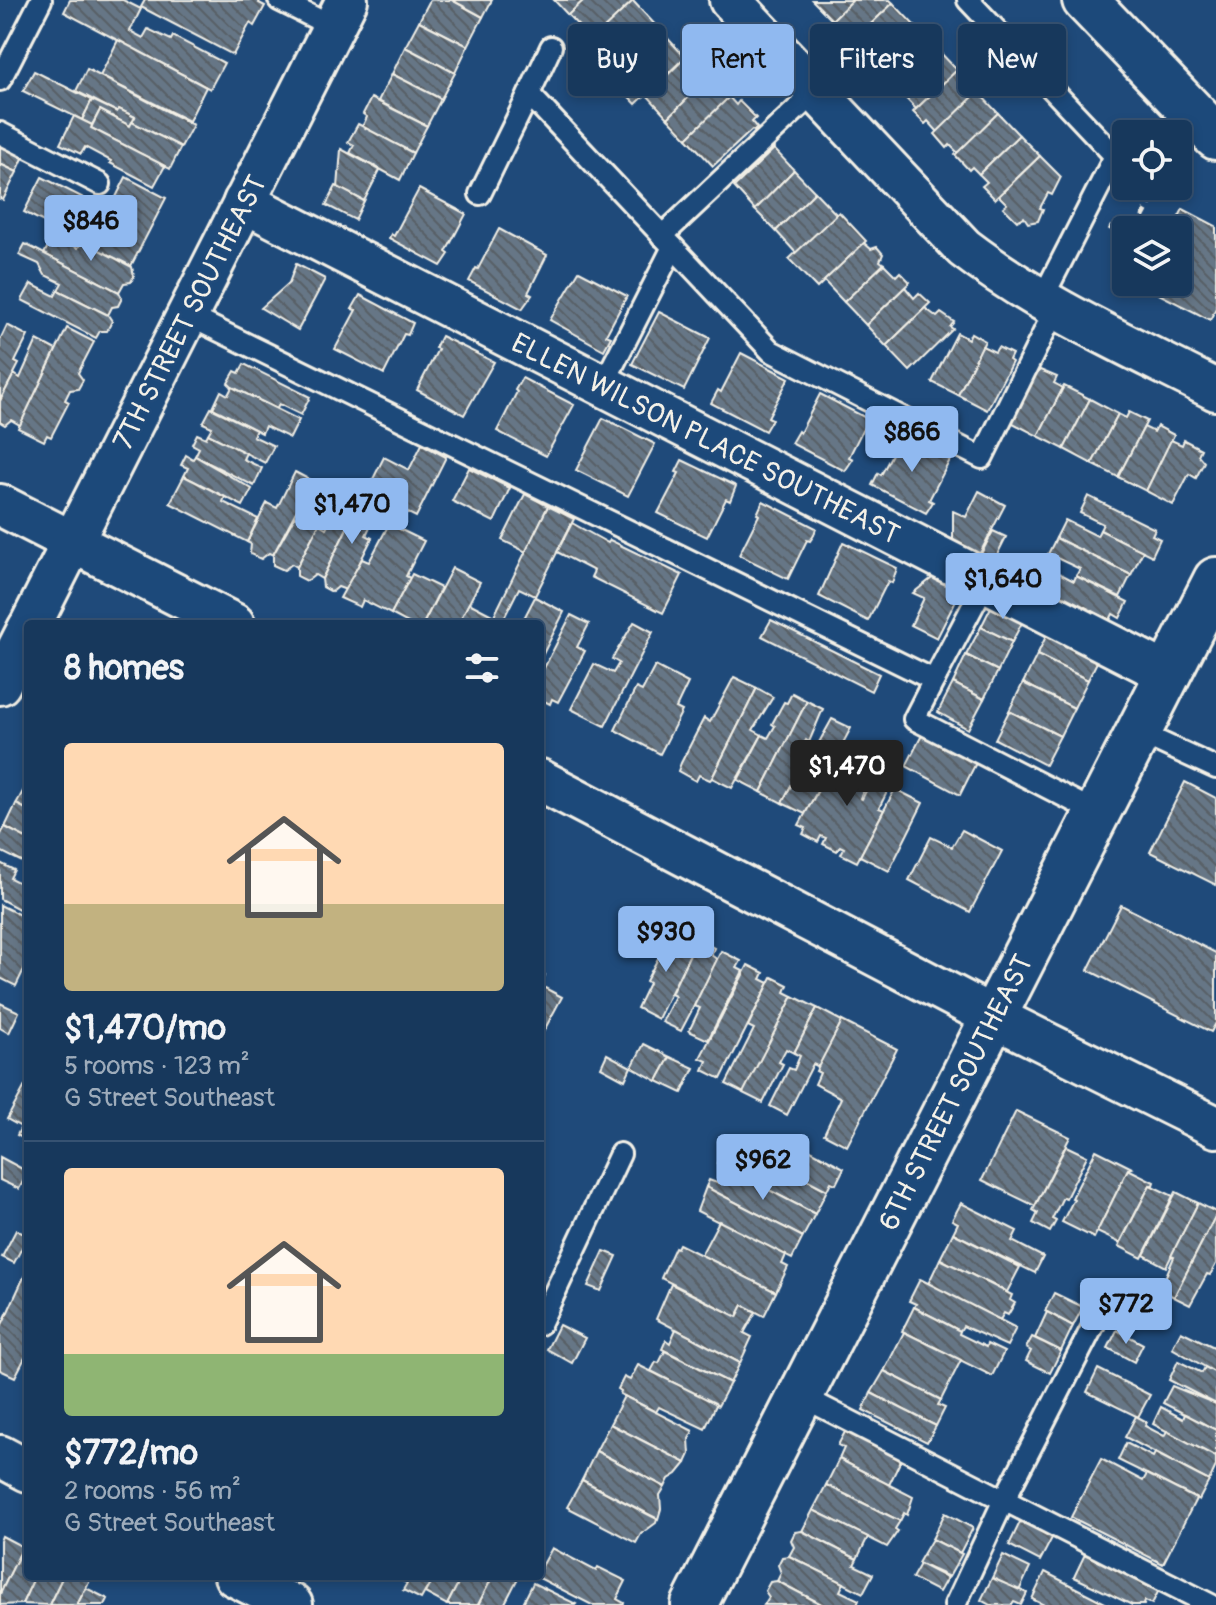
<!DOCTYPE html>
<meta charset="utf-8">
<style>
:root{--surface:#17385c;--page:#203f62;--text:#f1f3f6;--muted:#9eacbb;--line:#365272;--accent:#90b9f0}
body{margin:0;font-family:Pangolin,sans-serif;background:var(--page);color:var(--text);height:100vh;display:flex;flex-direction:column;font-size:30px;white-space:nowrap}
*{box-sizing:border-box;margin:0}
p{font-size:26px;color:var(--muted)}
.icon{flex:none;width:44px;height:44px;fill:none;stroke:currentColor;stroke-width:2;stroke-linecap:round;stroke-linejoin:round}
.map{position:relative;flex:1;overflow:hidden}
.details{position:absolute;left:24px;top:620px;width:520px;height:960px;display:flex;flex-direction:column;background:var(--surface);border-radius:8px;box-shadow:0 4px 12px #0003,0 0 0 2px var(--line)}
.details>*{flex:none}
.guide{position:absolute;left:568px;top:24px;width:528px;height:72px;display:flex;gap:16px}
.fabs{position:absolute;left:1112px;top:120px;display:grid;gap:16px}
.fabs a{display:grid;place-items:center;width:80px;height:80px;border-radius:8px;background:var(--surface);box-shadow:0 4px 12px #0003,0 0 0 2px var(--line);font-size:40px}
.price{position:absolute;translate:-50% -68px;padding:0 18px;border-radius:8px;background:var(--accent);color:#111;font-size:26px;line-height:52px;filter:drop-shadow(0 2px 4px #0008)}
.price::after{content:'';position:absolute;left:50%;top:48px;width:24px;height:18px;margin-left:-12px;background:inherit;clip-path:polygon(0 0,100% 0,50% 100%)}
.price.on{background:#222;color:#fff}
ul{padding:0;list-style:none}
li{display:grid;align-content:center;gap:16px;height:424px;padding:0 40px}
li+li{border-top:2px solid var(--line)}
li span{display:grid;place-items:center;height:248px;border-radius:8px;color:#555}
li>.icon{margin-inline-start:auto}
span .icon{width:144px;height:144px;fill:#fffc;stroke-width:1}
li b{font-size:34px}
h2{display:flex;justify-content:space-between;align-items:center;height:96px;padding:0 40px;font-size:34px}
.tag{padding:0 28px;border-radius:8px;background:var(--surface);box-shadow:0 4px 12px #0003,0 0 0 2px var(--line);font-size:28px;line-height:72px}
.tag.on{background:var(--accent);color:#111}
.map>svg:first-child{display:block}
.building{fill:url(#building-back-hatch);stroke:#f4f1e8;stroke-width:2}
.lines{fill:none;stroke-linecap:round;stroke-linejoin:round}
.lane-casing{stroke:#f4f1e8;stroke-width:26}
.street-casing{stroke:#f4f1e8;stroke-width:46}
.secondary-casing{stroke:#f4f1e8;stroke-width:50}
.path{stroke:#f4f1e8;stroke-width:5;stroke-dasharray:8 6;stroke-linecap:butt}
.lane{stroke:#1f4a7a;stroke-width:20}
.street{stroke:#1f4a7a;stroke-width:40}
.secondary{stroke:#1f4a7a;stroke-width:44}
.labels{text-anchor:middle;stroke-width:6;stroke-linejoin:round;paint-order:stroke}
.street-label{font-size:28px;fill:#f4f1e8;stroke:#1f4a7a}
</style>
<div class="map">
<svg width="1216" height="1605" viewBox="0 0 1216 1605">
<defs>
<pattern id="building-back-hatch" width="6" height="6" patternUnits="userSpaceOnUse" patternTransform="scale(2)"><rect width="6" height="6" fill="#667686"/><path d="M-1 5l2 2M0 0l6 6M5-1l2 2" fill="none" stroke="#585f66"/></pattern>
</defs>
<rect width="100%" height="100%" fill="#1f4a7a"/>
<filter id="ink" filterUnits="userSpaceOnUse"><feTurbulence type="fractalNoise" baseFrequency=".0125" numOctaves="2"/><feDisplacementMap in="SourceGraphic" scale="16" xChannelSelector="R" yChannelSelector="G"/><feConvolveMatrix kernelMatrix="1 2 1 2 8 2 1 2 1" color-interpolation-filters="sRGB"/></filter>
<g filter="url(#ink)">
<g class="building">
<polygon points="70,0 123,0 141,9 130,31 143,38 148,29 171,40 173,36 224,63 210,89 64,12"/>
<polygon points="145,0 260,0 259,3 265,6 254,26 250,23 233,55 141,7"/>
<polygon points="430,0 452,0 483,17 468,46 419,21"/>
<polygon points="452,0 492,0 483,17"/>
<polygon points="554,0 584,0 568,15"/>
<polygon points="584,0 632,0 633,1 592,40 568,15"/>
<polygon points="812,0 853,0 832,20"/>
<polygon points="853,0 890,0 893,3 852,42 832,20"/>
<polygon points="633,1 660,30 611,78 583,48"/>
<polygon points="893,3 915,26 875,65 852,42"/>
<polygon points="419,21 468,46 455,73 405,47"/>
<polygon points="915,26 935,47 895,87 875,65"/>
<polygon points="660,30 685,57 636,104 611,78"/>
<polygon points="118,40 206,87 189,121 100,76"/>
<polygon points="405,47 455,73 441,99 392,74"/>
<polygon points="935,47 957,70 916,109 895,87"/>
<polygon points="688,55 695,62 699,59 713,73 668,118 647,95"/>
<polygon points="87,69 193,125 181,147 132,122 135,117 119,109 117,112 76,91"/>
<polygon points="957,70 978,92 938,132 928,121 925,124 913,112"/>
<polygon points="34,71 92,100 82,120 23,91"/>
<polygon points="392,74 441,99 427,126 378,101"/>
<polygon points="710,76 713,81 717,77 733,94 687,138 668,118"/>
<polygon points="978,92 998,113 958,153 950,145 947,148 935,134"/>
<polygon points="729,97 736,105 739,101 756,118 752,122 757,128 754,131 752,130 713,166 687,138"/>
<polygon points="371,98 427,126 413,153 362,127 367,117 363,114"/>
<polygon points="92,100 117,112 119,109 135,117 130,126 100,110 92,125 82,120"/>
<polygon points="100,110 130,126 132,122 181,147 170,169 91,128"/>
<polygon points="998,113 1019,135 979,174 972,167 969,170 955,155"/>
<polygon points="74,116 92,125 91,128 165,166 154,186 110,163 111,161 85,147 81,154 60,144"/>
<polygon points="358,124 413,153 400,180 350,153 354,145 348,142"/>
<polygon points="1019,135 1040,156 995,199 982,186 987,182 979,174"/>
<polygon points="0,145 24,156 17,172 0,164"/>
<polygon points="341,149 380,170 364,201 338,188"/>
<polygon points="774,149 794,170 755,210 734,187"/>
<polygon points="1040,156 1061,177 1052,195 1048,193 1040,208 1043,209 1038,221 1028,223 1024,217 1017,221 1003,207 1007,204 999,196"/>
<polygon points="0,164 17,172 3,200 0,199"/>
<polygon points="794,170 815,192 776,231 755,210"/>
<polygon points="42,177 109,211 126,177 166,198 131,266 24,212"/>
<polygon points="336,186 364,201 355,220 326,205"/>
<polygon points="419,189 466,214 446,252 449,254 441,266 389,238 391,234 394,236"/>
<polygon points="815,192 837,215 796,253 776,231"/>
<polygon points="1183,209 1216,226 1216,308 1210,320 1135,282 1178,282 1178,230 1172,230"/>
<polygon points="839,212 866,241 817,288 789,259"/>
<polygon points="499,229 547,255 528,293 532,295 522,309 469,281 476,268 478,269"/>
<polygon points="53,236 78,248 82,241 132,267 134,276 131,282 124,283 119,292 44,254"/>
<polygon points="864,243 871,249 877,247 883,254 880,261 884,264 844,302 824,281"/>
<polygon points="25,244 119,292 122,298 118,306 112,307 108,315 58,290 62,283 45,275 39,264 19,255"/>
<polygon points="296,264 325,279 298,330 261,308 289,283"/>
<polygon points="884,264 896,276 900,272 910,282 866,325 844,302"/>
<polygon points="579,271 627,296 606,335 611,337 604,350 550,320"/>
<polygon points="31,284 55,296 58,290 108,315 112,321 107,331 100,331 96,338 22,300"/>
<polygon points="905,287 914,298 919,293 930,303 886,346 866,325"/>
<polygon points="360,295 413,323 408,335 404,334 384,374 335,349 356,310 352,309"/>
<polygon points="925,308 937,317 941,313 954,322 950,327 953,329 910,371 886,346"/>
<polygon points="659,312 710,338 684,390 632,364"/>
<polygon points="7,325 28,336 15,362 19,364 0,401 0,340"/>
<polygon points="67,328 94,342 78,373 83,380 78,389 70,390 65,400 69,402 51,437 47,435 44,441 18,428"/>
<polygon points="957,333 968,339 971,333 985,341 958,395 932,382"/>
<polygon points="441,336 494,362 464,415 417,390 438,349 435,348"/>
<polygon points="37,340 56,350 20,425 11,420 5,425 0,422 0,401 14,374 20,378"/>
<polygon points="982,346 995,352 998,347 1012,354 1009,360 1012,362 987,410 958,395"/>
<polygon points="741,353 789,378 768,417 772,419 765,431 711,403 718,390 721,392"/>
<polygon points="244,364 310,397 301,415 279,404 277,409 232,387 228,383 235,371 239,373"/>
<polygon points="1040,370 1057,377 1054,383 1063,388 1038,436 1011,422 1035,375"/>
<polygon points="522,378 574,405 546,456 497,431 517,392 515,390"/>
<polygon points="1064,386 1090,399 1064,449 1038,436"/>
<polygon points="232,387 299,420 290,438 265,426 262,433 213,408 221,391 228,395"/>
<polygon points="820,394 868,419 849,457 853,459 845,471 791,443 798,431 800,433"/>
<polygon points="1090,399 1118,414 1092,464 1064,449"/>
<polygon points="211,408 256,430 253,436 274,446 265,463 208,434 212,427 203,423"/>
<polygon points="1129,412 1147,421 1118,477 1092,464 1118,414 1126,418"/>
<polygon points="603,418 655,444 628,496 576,470"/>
<polygon points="1157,426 1174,435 1146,491 1118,477 1144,427 1154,432"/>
<polygon points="197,434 206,438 208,434 246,453 243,459 262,468 254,486 195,456 199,448 192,444"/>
<polygon points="902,435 950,460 929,500 933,502 926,513 872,485 878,473 881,475"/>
<polygon points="1171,440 1182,445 1184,440 1201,449 1198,455 1204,462 1196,478 1189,474 1173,505 1146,491"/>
<polygon points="422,444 446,457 416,517 390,504 395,495 371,483 384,457 409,470"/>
<polygon points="186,455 193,459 195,456 252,489 243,506 184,476 188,468 181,465"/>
<polygon points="682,460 736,486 730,501 726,499 707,537 658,513 679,473 676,472"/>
<polygon points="469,468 510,488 494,522 452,501"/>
<polygon points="295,472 312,481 273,555 269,553 261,559 250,554 251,544 247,542 267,503 277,508"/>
<polygon points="184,476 225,497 223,502 258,519 247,542 170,503"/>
<polygon points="979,491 1005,505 979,555 953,542 953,511 966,517"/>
<polygon points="313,492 331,501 297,567 292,564 284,570 273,565 273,555 295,516 299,518"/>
<polygon points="343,493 360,502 322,579 315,575 307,581 297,576 297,567 319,524 326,528"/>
<polygon points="364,494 382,502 366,535 372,538 346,590 338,587 332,592 323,587 322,579"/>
<polygon points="525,494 548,506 526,552 502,540"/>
<polygon points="1088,496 1155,529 1152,535 1160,539 1152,556 1100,530 1103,524 1080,513"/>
<polygon points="763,501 816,528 814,535 810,541 807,540 788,579 739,555 759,515 757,514"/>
<polygon points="548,506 574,519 535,596 519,588 503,620 494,616"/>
<polygon points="1065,520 1097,536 1100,530 1143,551 1131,575 1056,538"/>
<polygon points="572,523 608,543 610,540 682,575 663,613 591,577 594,571 557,552"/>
<polygon points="389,524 424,541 406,576 410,578 391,614 363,600 360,607 340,598 362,559 369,562"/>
<polygon points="993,531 1006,537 994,561 981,554"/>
<polygon points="1056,538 1131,575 1120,597 1076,576 1080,569 1048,554"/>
<polygon points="843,542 897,568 892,583 888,581 868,621 819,596"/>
<polygon points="1040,557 1055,565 1053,570 1074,581 1076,576 1128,602 1120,618 1113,614 1110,620 1028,579"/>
<polygon points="452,568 480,582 458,624 423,624"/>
<polygon points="412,574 441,588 423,624 410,624 391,614"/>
<polygon points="936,575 962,588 937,638 911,625 924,598 913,593"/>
<polygon points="535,597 564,612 540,660 540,624 521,624"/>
<polygon points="995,599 1026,615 1012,642 981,627"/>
<polygon points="469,603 494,616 489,624 458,624"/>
<polygon points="571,615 589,624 577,647 585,651 558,702 552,699 550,704 540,699 540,676"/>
<polygon points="771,620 879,674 871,691 762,636"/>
<polygon points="634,622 653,632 605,726 571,709 594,664 613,673 619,663 612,659"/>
<polygon points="981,627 1012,642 998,671 966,655"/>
<polygon points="1050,628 1101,654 1088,680 1037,655"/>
<polygon points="966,655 998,671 984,699 953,683"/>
<polygon points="1037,655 1088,680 1074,708 1023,683"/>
<polygon points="655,666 688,683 676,708 682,711 660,754 615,730 636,688 642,691"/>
<polygon points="734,677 757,688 712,778 710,780 699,775 696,781 678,771 681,763 704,718 710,722"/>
<polygon points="953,683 984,699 968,729 938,712"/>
<polygon points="1023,683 1074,708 1060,736 1009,711"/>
<polygon points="757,688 773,697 753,730 762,735 732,788 712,778"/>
<polygon points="792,693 807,701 761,792 738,780 762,735 768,738 775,726 772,724 784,702 787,703"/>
<polygon points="807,701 823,709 809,742 806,740 799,754 806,757 782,803 761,792"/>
<polygon points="1009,711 1060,736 1045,765 995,739"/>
<polygon points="832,719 851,728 805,814 782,803 806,757 813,761 820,748 817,746"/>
<polygon points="922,735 976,763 960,795 906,766"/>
<polygon points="837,756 852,764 840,788 843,789 855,766 872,774 860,798 862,799 884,756 894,761 884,780 891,784 879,808 884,810 857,862 841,854 844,848 840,846 837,851 823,844 826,838 821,836 818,842 803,834 806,828 799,825"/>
<polygon points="1185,782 1216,798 1216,885 1150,852"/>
<polygon points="27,784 28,784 28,810 16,804"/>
<polygon points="895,789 923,803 889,871 860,856"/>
<polygon points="16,804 28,810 28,839 5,827"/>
<polygon points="5,827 28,839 28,865 0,851 0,836"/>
<polygon points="962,830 1002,851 970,912 909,880 931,837 952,847"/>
<polygon points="0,863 14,870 10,878 28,887 28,914 0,899"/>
<polygon points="0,905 28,919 28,961 16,986 0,978"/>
<polygon points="1121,905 1216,953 1216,1023 1211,1032 1088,970"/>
<polygon points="674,928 689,936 686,942 694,946 658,1019 637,1008 649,983 646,981"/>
<polygon points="697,939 714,948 711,955 718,960 681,1031 662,1022 675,996 671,994"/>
<polygon points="721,951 741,961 737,968 743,971 708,1040 689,1031 700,1008 694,1006"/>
<polygon points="748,965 764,973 761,979 769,983 721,1079 703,1070 707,1061 700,1058"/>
<polygon points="540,972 545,975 541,986 562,997 540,1038"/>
<polygon points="772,977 788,985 785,992 793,996 744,1093 726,1084 754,1029 748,1026"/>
<polygon points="793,996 817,1008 794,1053 786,1049 779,1062 783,1064 763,1103 743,1093"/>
<polygon points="0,1003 19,1012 9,1033 0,1028"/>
<polygon points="817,1008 842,1021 819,1067 813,1064 787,1115 770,1106 789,1068 794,1070 800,1056 794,1053"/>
<polygon points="842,1021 897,1049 847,1146 824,1134 841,1098 815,1084 820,1073 816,1071"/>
<polygon points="644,1044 670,1057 657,1081 632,1067"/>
<polygon points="607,1054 631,1067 625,1080 601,1067"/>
<polygon points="670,1057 694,1068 682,1093 657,1081"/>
<polygon points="26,1084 28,1085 28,1141 17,1135 21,1127 7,1119"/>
<polygon points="1016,1111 1070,1137 1035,1206 982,1180"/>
<polygon points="729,1138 766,1156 762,1165 777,1173 781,1166 827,1190 815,1214 717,1163"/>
<polygon points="794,1141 844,1168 836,1184 831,1182 827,1190 781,1166"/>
<polygon points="1066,1146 1087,1156 1066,1198 1063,1197 1052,1219 1056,1221 1050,1232 1033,1223 1038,1213 1033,1210"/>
<polygon points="1096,1150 1132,1168 1128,1169 1094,1238 1062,1222 1074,1199 1072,1198"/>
<polygon points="0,1157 28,1172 19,1189 0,1180"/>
<polygon points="725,1167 815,1214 803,1237 706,1187 709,1180 717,1183"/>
<polygon points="1128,1169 1154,1182 1153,1185 1150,1185 1120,1243 1097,1232"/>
<polygon points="1150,1185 1173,1196 1142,1258 1119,1246"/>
<polygon points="706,1187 803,1237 792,1259 697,1211"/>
<polygon points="1176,1192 1198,1203 1166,1267 1144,1255"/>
<polygon points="961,1203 1017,1231 1012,1241 1043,1257 1035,1273 953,1233 958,1223 952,1220"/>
<polygon points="1198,1203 1216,1212 1216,1215 1174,1297 1160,1290 1174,1257 1171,1256"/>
<polygon points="1216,1215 1216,1264 1210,1275 1207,1274 1190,1305 1174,1297"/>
<polygon points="719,1221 786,1255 782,1264 788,1267 776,1292 701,1255"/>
<polygon points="16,1230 28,1236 14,1263 2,1257"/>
<polygon points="953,1233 1020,1267 1007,1292 940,1259"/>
<polygon points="679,1244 776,1292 764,1316 743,1305 737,1317 661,1278 675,1247 677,1248"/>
<polygon points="604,1251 617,1256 601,1291 588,1286"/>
<polygon points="940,1259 1012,1295 1010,1300 1015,1303 1008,1315 1004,1313 1000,1320 928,1284"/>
<polygon points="28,1268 28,1352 15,1377 0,1370 0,1329"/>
<polygon points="920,1279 1016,1328 1007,1346 963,1326 960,1331 914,1307 916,1304 909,1301"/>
<polygon points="671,1284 737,1317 743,1305 756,1312 744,1333 752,1337 740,1363 656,1319"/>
<polygon points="1054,1293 1083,1307 1073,1326 1045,1311"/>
<polygon points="914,1307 960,1331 959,1334 986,1347 987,1344 1004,1352 992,1376 902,1331"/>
<polygon points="1047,1312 1073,1326 1061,1351 1035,1338"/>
<polygon points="559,1325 585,1338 572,1363 547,1349"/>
<polygon points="676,1329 740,1363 730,1383 662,1349 666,1340 670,1343"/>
<polygon points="1117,1330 1143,1344 1134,1362 1108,1348"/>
<polygon points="1181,1331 1216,1348 1216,1373 1172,1348"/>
<polygon points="904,1332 961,1360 941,1400 884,1371"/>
<polygon points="1032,1337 1061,1351 1050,1373 1026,1361 1031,1351 1026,1348"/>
<polygon points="665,1351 730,1383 718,1406 651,1371 656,1362 659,1363"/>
<polygon points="1178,1361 1202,1373 1205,1367 1216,1373 1216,1404 1169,1380"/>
<polygon points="638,1365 715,1403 716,1405 705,1429 659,1407 656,1412 620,1394 621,1391 618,1389 624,1377 630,1380"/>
<polygon points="1098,1369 1150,1395 1138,1417 1087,1392"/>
<polygon points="884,1371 941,1400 938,1405 945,1408 936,1426 871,1393"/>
<polygon points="1172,1386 1216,1404 1216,1430 1163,1403"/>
<polygon points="871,1393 936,1426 927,1442 863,1410"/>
<polygon points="624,1396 693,1431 689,1439 690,1454 686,1463 610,1424"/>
<polygon points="1161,1407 1183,1419 1185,1414 1216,1430 1216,1457 1153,1424"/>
<polygon points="1136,1416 1147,1422 1145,1426 1164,1436 1167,1431 1216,1457 1216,1466 1209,1481 1125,1437"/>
<polygon points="610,1424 686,1463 677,1474 669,1479 665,1487 596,1451"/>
<polygon points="846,1430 902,1458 889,1485 839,1459 844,1448 838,1445"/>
<polygon points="1126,1443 1153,1457 1155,1453 1209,1481 1199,1500 1118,1460"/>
<polygon points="596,1451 665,1487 660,1495 661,1509 658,1519 582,1480"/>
<polygon points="839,1459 913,1497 907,1515 904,1513 900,1521 826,1485"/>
<polygon points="1101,1459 1143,1481 1147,1474 1196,1499 1163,1564 1071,1517"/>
<polygon points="582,1480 657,1519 656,1523 641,1534 636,1543 567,1507"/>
<polygon points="826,1485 900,1521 895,1529 898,1531 887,1547 813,1510"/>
<polygon points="813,1510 868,1537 857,1559 802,1531"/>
<polygon points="945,1513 973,1528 960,1553 932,1539"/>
<polygon points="1021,1520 1053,1536 1040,1561 1009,1545"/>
<polygon points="802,1531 857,1559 854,1565 873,1574 863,1593 789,1556 794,1547 791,1540 795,1532"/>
<polygon points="2,1536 23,1547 0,1594 0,1541"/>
<polygon points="932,1539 962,1554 949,1577 918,1563"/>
<polygon points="23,1547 28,1549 28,1576 35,1576 22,1604 0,1605 0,1594"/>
<polygon points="552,1548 596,1571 598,1567 626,1581 617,1599 624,1603 623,1605 592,1605 537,1577 540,1576 540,1570"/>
<polygon points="1086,1552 1159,1590 1152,1604 1145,1601 1144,1605 1132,1605 1074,1577"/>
<polygon points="1003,1555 1030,1568 1019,1591 992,1578"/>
<polygon points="789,1556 844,1583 840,1591 859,1600 857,1605 823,1605 777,1581 781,1573 778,1565 782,1557"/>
<polygon points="920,1564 947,1578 939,1592 912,1578"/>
<polygon points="1045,1572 1109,1605 1044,1605 1032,1599"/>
<polygon points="35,1576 63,1576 49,1605 22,1604"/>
<polygon points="63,1576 82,1576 90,1580 77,1605 49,1605"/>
<polygon points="402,1576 434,1576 421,1599 403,1590 407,1583 400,1580"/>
<polygon points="434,1576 462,1576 447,1605 425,1593"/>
<polygon points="462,1576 493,1576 478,1605 447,1605"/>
<polygon points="493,1576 519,1576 504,1605 478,1605"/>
<polygon points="992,1578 1027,1593 1021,1605 1014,1602 1012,1605 990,1605 981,1600"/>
<polygon points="777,1581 823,1605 764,1605 769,1597 765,1591 770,1582"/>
<polygon points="533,1583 576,1604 575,1605 522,1605"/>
<polygon points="86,1588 108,1599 105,1605 77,1605"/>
</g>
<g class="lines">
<defs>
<g id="lane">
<polyline points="279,0 333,27"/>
<polyline points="968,0 1115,156 1041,301"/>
<polyline points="0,80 41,0"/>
<polyline points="529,94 551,47"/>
<polyline points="0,133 100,184"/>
<polyline points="480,194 529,94 771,351 982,458 1056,308"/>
<polyline points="662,236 816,91"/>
<polyline points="187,315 934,680 986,581"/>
<polyline points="603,385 673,247"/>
<polyline points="934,680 914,719 1097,813"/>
<polyline points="1138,732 1216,768"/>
<polyline points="540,1324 620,1154"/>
<polyline points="801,1396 1004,1500 1094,1324"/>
<polyline points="955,1605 1004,1500 1211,1605"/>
</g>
<g id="street">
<path d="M 730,0 L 964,248 C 1041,307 1130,346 1216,390"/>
<polyline points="244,202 1168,674"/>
<polyline points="0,505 234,624"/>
<polyline points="31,624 347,0"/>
<polyline points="0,684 28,629"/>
<polyline points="540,780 982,1011 1216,1127"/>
<polyline points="0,1456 28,1471"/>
<polyline points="235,1576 292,1605"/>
</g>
<g id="secondary">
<polyline points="1085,0 1216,137"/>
<polyline points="694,1605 1216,580"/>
</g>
</defs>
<use href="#lane" class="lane-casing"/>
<use href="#street" class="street-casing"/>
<use href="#secondary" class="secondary-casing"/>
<g class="path">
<polyline points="1109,227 1126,236"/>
<polyline points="1136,230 1159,186"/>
</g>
<use href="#lane" class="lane"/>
<use href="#street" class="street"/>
<use href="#secondary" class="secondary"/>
</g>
</g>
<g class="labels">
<g class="street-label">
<text transform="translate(189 312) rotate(-63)" y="10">7TH STREET SOUTHEAST</text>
<text transform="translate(706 438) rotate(27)" y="10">ELLEN WILSON PLACE SOUTHEAST</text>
<text transform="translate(955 1092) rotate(-63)" y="10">6TH STREET SOUTHEAST</text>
</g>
</g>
</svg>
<div class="fabs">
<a><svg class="icon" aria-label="locate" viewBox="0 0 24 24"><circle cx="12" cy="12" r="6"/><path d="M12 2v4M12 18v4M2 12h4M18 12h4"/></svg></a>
<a><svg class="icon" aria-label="layers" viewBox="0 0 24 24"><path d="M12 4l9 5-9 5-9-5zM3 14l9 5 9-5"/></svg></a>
</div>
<b class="price" style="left:91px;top:263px">$846</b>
<b class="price" style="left:912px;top:474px">$866</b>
<b class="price" style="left:352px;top:546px">$1,470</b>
<b class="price" style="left:1003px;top:621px">$1,640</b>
<b class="price on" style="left:847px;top:808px">$1,470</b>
<b class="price" style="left:666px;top:974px">$930</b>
<b class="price" style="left:763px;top:1202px">$962</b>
<b class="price" style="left:1126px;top:1346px">$772</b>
<div class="guide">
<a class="tag">Buy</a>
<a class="tag on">Rent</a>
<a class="tag">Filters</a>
<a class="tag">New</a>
</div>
<section class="details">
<h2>8 homes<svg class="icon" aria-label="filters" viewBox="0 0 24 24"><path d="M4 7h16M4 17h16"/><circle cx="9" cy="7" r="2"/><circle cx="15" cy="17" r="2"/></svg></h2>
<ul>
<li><span style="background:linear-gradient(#ffd9b3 65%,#c2b280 0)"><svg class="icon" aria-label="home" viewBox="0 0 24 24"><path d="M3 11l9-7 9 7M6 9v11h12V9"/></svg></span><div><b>$1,470/mo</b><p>5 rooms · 123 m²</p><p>G Street Southeast</p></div></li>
<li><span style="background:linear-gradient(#ffd9b3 75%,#8fb573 0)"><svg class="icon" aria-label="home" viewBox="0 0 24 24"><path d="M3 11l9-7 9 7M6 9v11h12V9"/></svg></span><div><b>$772/mo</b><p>2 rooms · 56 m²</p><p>G Street Southeast</p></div></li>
</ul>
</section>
</div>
